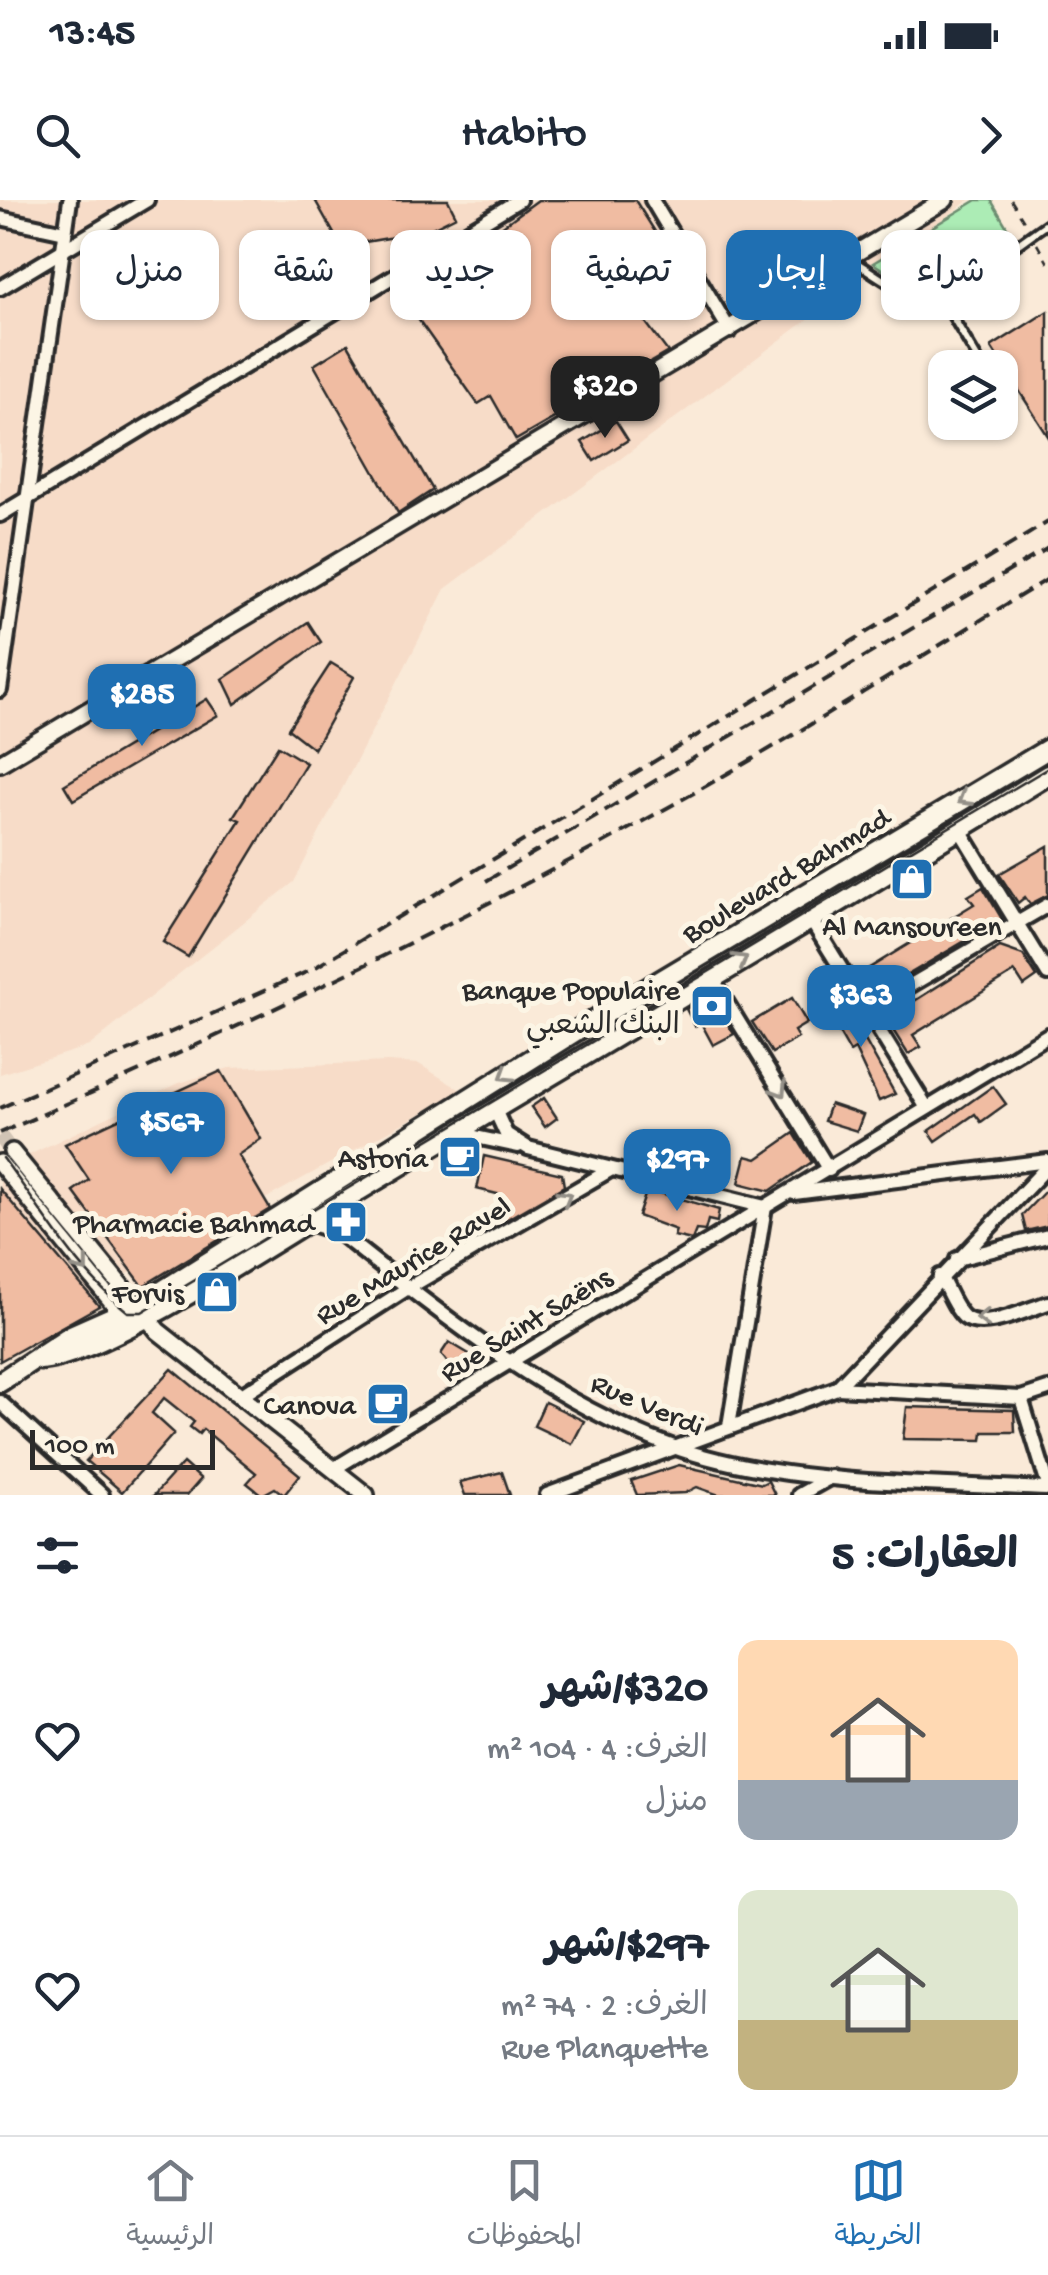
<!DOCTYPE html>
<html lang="ar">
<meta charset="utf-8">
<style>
:root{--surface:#fff;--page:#f2f2f3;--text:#1f2937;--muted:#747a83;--line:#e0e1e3;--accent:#1f6fb2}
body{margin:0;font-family:"Gochi Hand","Playpen Sans Arabic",sans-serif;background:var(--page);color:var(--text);direction:rtl;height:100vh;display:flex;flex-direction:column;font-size:38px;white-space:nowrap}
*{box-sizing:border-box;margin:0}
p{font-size:32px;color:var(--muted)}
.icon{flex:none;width:55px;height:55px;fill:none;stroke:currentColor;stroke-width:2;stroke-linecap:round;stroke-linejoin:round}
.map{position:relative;height:1295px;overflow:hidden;direction:ltr}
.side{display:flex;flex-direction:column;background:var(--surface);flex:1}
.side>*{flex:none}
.banner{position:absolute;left:30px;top:30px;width:990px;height:90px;direction:rtl;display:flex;gap:20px}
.controls{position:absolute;left:928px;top:150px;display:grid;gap:20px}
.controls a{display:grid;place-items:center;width:90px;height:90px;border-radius:20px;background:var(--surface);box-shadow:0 2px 8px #0004;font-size:50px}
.scale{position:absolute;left:30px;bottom:25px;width:185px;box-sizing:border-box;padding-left:10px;border:5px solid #2b2b2b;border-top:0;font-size:28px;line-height:35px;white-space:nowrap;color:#2b2b2b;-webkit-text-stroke:8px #fcf5e5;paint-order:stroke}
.price{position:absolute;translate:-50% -85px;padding:0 22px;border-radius:20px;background:var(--accent);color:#fff;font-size:32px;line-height:65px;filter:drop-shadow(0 2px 5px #0008)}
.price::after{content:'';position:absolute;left:50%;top:60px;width:30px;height:22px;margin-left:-15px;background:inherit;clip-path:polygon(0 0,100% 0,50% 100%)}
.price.selected{background:#222;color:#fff}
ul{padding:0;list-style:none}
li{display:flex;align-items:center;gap:30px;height:250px;padding:0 30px}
li span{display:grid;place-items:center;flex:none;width:280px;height:200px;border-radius:20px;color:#555}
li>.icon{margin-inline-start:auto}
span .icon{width:120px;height:120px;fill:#fffc;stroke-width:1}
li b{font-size:42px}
h2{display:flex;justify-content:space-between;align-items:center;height:120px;padding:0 30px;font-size:42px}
.chip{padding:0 35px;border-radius:20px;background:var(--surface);box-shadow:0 2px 8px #0004;font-size:35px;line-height:90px}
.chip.selected{background:var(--accent);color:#fff}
.status{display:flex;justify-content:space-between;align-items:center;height:70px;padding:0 50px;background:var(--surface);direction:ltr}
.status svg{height:28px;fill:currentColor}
header{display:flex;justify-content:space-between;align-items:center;height:130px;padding:0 30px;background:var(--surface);font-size:45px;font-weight:600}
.tabs{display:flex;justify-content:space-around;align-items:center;height:140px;border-top:2px solid var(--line);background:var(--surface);font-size:28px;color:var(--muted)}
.tabs a{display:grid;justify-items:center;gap:5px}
.tabs .selected{color:var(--accent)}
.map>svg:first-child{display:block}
.built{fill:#f7dcc8}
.green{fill:#acecb5;stroke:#6c8c70;stroke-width:2.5}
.building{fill:#f0bca2;stroke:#2b2b2b;stroke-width:2.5}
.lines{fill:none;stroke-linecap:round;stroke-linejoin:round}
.tertiary-tunnel{stroke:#d1c4b5;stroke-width:15;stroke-dasharray:15 8;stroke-linecap:butt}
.service-casing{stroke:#2b2b2b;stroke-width:14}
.minor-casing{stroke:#2b2b2b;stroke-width:20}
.tertiary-casing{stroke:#2b2b2b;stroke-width:22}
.secondary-casing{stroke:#2b2b2b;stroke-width:25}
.path{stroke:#2b2b2b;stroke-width:2.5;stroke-dasharray:8 8;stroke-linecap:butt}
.service{stroke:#fcf5e5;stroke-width:6}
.minor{stroke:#fcf5e5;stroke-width:12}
.tertiary{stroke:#fcf5e5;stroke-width:15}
.secondary{stroke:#fcf5e5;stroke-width:18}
.tram{stroke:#2b2b2b;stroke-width:2.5}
.rail{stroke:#2b2b2b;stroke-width:4;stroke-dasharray:15 8;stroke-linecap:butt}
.oneway{stroke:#949088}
.labels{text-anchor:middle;stroke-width:10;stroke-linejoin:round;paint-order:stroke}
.street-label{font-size:30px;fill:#2b2b2b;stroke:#fcf5e5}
.poi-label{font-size:30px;fill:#2b2b2b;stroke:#fcf5e5;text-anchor:end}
</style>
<div class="status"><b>13:45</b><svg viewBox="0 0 49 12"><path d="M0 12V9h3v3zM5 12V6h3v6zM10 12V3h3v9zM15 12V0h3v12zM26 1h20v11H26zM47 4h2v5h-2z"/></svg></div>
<header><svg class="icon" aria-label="forward" viewBox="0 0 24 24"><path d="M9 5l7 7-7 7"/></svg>Habito<svg class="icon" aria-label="search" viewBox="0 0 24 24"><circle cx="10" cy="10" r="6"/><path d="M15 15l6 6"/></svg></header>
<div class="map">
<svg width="1048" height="1295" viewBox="0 0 1048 1295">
<rect width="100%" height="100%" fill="#faead8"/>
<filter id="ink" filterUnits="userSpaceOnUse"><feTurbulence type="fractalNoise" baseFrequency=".01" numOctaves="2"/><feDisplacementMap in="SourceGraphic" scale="20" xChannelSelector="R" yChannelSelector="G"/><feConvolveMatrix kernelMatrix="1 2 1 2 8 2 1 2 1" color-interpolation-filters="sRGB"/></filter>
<g filter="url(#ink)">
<g class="built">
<polygon points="0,0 969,0 445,389 294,682 89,846 0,874"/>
<polygon points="388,862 419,864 462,891 0,1144 0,969 179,883 229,868"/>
</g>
<polygon class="green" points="977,0 991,0 1020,49 939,97 914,91 873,63"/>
<g class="building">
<polygon points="315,0 448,0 456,16 424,32 341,46"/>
<polygon points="538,0 635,0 685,79 638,112 668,152 516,240 491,196 478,204 399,92 478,44"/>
<polygon points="1048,111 1048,236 991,147"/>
<polygon points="348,144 433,290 398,313 314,165"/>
<polygon points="616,221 628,240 594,261 582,242"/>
<polygon points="308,422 321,442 235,504 223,479"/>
<polygon points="331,463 354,477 314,549 288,529"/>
<polygon points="207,499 218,515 73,600 64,585"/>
<polygon points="278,546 306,563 188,757 163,742 240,620 233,617"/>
<polygon points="1048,646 1048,695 1030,704 1025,697 1018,703 999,674"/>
<polygon points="983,687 1002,719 872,796 858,775 974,704 968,696"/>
<polygon points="1000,747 1023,755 1037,777 1024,786 1015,772 913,835 921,847 908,854 886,819"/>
<polygon points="710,795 734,834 713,845 701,823 695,826 686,809"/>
<polygon points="792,798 807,823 794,831 798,838 772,853 752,822"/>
<polygon points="844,803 895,894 879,901 855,849 850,852 827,812"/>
<polygon points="221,871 261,939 238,955 270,1009 143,1086 73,991 89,980 65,944"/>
<polygon points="993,886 1006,904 981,922 975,914 936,941 929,931"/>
<polygon points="544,898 557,918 545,927 531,907"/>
<polygon points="830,904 863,915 857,931 824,921"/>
<polygon points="794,933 812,962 770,991 739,983 746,956 757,959"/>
<polygon points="484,956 562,974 564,986 502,1022 497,1014 501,995 477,989"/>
<polygon points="1048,988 1048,1026 1026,1031 1022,1015"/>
<polygon points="0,989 99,1106 0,1161"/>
<polygon points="647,989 719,1010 717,1022 708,1020 705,1031 696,1030 692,1040 674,1036 676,1030 638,1016"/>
<polygon points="449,1142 474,1157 473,1172 461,1180 441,1154"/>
<polygon points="172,1169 300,1275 284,1295 275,1288 262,1295 247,1283 256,1273 203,1229 199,1234 190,1227 194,1222 164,1198 152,1213 174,1233 122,1292 86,1261"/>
<polygon points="545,1202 584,1221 572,1244 534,1226"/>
<polygon points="907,1207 1014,1210 1015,1232 983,1232 982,1240 903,1239"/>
<polygon points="183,1263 201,1279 187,1295 154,1295"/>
<polygon points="679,1265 762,1284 768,1281 775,1295 719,1295 697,1287 685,1293 637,1295 631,1281"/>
<polygon points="502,1272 510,1295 465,1295 460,1282"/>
</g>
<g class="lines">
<polyline class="tertiary-tunnel" points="0,936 12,952"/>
<defs>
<g id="service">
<path d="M 850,59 C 870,70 889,87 911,93 C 947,103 1017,43 1048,23"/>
<polyline points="938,92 983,168"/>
</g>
<g id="minor">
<polyline points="652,0 730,131"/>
<polyline points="0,18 65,32"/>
<polyline points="0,88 147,0"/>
<polyline points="0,315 519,0"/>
<polyline points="0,490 70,0"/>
<polyline points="960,630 1048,774"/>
<polyline points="811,720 927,908"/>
<polyline points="711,777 829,970"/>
<polyline points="870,809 1048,705"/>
<polyline points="495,910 506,934 528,948 765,1007"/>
<polyline points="457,933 518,946"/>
<polyline points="794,993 1048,961"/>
<path d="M 306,1022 L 339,1033 C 441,1114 547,1201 671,1246 C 781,1286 931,1283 1048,1289"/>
<polyline points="957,1059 1048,1036"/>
<path d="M 940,1076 C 947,1088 954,1108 964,1117 C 982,1132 1028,1109 1048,1103"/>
<polyline points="837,1188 1021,1198 1048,1189"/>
<polyline points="243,1194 408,1088 610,970"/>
<polyline points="1021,1198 1048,1285"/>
<polyline points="0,1202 102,1295"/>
<polyline points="729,1226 765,1007"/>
<polyline points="335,1268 1048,835"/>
<polyline points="547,1295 837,1188 1048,966"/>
<polyline points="799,1295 831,1277"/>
</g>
<g id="tertiary">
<polyline points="0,563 945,0"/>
<polyline points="12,952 158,1131 366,1295"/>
<polyline points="0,963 126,1119"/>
</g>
<g id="secondary">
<path d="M 40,1160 C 101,1156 267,1046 327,1010 C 567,865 809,723 1048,575"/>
<polyline points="0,1182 71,1135 141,1104 581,828 1048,549"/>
</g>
</defs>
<use href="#service" class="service-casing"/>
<use href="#minor" class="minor-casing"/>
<use href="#tertiary" class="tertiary-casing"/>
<use href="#secondary" class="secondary-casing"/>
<g class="path">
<polyline points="1011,0 1026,24"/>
<polyline points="1037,44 1048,63"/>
</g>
<use href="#service" class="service"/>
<use href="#minor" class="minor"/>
<use href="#tertiary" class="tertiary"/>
<use href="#secondary" class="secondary"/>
<path class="tram" d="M 3,958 C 41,1009 77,1072 128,1112 L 142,1112 L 1048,568"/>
<g class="rail">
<polyline points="486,681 1048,348"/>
<polyline points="0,908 311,770 1048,322"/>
<path d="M 0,933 C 237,830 473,717 699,590 C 817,523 932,449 1048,379"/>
</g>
</g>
<defs><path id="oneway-chevron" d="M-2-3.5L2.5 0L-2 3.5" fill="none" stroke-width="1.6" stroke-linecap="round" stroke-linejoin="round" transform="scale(2.5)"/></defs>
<g class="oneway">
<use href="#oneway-chevron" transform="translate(964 599) rotate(149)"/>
<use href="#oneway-chevron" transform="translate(741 760) rotate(-30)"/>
<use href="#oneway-chevron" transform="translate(506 875) rotate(148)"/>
<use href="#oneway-chevron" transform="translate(780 890) rotate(58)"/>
<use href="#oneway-chevron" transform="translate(565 997) rotate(-30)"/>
<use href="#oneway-chevron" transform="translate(82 1066) rotate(52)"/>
<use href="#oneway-chevron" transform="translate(983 1118) rotate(178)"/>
</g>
</g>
<defs>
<symbol id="shop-square" viewBox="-11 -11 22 22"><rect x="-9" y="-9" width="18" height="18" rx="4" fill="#1f6fb2" stroke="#fcf5e5"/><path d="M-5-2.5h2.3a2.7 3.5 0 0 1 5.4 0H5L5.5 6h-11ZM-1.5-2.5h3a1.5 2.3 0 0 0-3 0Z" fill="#fff"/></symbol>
<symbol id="bank-square" viewBox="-11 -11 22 22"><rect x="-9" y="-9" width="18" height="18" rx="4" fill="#1f6fb2" stroke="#fcf5e5"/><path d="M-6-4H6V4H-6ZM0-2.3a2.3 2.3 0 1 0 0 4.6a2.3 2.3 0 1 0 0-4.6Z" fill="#fff"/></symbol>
<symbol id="cafe-square" viewBox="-11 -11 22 22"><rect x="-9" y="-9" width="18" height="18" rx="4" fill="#1f6fb2" stroke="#fcf5e5"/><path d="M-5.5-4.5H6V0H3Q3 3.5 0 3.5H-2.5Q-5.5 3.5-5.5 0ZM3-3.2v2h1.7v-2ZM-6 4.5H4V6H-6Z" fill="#fff"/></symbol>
<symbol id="pharmacy-square" viewBox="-11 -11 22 22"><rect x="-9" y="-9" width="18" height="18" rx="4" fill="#1f6fb2" stroke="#fcf5e5"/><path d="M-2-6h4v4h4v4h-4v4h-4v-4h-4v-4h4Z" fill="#fff"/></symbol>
</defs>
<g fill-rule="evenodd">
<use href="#shop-square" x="887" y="654" width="50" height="50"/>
<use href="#bank-square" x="687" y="781" width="50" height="50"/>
<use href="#cafe-square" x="435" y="932" width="50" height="50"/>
<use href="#pharmacy-square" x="321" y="997" width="50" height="50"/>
<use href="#shop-square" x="192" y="1067" width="50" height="50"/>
<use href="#cafe-square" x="363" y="1179" width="50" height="50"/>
</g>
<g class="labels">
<g class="street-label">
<text transform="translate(785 674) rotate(-31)" y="10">Boulevard Bahmad</text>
<text transform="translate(412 1059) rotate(-31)" y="10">Rue Maurice Ravel</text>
<text transform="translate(525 1123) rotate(-31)" y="10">Rue Saint Saëns</text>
<text transform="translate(648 1203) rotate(23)" y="10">Rue Verdi</text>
</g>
<g class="poi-label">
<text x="912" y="735" text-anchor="middle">Al Mansoureen</text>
<text x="680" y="799">Banque Populaire<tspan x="680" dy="34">البنك الشعبي</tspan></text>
<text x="428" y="967">Astoria</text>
<text x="314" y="1032">Pharmacie Bahmad</text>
<text x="184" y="1102">Forvis</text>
<text x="356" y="1214">Canova</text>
</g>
</g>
</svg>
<div class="controls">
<a><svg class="icon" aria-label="layers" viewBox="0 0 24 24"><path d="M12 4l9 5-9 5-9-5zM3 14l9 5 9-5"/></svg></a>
</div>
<div class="scale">100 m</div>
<b class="price selected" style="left:605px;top:241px">$320</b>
<b class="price" style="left:142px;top:549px">$285</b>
<b class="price" style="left:861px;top:850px">$363</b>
<b class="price" style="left:171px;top:977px">$567</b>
<b class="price" style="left:677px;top:1014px">$297</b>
<div class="banner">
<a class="chip">شراء</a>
<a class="chip selected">إيجار</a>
<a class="chip">تصفية</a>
<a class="chip">جديد</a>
<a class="chip">شقة</a>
<a class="chip">منزل</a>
</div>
</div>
<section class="side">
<h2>العقارات: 5<svg class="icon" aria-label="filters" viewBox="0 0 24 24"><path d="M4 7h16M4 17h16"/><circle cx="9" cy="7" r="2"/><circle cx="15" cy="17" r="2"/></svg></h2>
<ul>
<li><span style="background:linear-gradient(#ffd9b3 70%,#9aa5b1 0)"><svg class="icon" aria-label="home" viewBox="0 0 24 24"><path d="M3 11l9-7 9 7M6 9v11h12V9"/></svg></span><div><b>$320/شهر</b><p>الغرف: 4 · 104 m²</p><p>منزل</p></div><svg class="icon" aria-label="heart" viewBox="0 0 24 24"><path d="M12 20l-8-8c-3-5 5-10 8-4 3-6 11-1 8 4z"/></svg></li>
<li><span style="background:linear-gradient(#dfe7d0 65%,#c2b280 0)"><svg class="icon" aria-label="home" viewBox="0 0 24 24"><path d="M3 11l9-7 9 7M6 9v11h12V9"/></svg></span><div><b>$297/شهر</b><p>الغرف: 2 · 74 m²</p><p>Rue Planquette</p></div><svg class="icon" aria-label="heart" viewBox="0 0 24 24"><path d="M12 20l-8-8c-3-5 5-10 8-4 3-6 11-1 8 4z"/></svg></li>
</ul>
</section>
<nav class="tabs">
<a class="selected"><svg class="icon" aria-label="map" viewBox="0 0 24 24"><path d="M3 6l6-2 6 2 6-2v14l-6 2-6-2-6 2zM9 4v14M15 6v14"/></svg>الخريطة</a>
<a><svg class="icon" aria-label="saved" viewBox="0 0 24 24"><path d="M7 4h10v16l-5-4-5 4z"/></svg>المحفوظات</a>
<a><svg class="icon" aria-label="home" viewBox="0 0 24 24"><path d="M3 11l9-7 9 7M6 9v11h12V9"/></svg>الرئيسية</a>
</nav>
